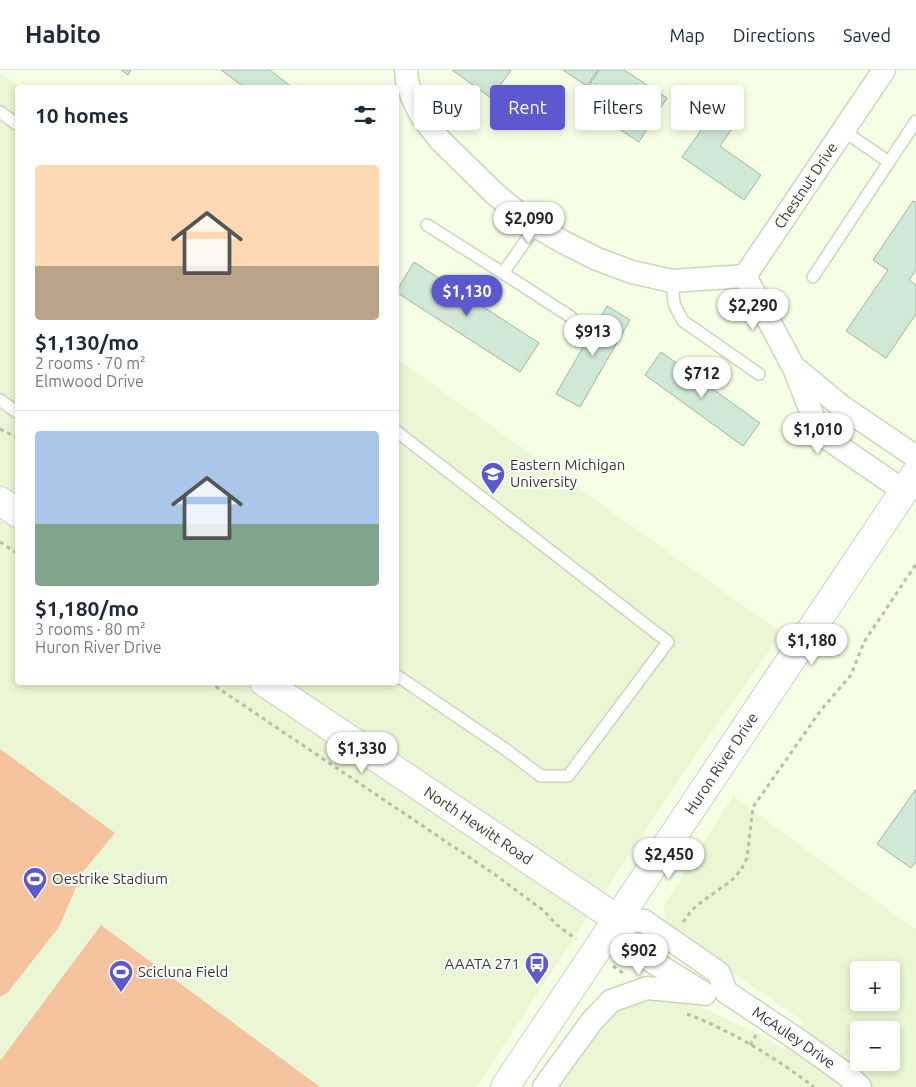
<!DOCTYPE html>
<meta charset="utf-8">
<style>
:root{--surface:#fff;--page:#f2f2f3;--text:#1f2937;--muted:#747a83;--line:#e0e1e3;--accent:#5c58d0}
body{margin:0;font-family:Ubuntu,sans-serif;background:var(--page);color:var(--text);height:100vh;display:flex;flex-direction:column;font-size:19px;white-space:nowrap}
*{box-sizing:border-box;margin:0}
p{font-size:16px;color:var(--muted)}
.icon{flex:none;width:28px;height:28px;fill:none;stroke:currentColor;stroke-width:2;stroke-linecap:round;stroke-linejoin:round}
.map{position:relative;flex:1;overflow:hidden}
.side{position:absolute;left:15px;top:15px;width:384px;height:600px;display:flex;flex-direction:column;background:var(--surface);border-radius:5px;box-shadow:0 2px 8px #0003}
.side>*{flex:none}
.banner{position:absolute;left:414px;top:15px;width:426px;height:45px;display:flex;gap:10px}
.controls{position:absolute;left:850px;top:891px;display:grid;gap:10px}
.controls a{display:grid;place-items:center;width:50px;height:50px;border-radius:5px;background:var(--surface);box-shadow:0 2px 8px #0003;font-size:25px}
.price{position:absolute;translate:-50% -42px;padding:0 11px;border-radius:18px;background:#fff;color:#222;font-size:16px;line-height:32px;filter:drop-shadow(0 1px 2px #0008)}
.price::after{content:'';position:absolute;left:50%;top:30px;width:15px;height:11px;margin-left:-8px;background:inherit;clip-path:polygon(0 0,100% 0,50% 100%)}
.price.active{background:var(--accent);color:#fff}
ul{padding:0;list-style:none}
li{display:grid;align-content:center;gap:10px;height:265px;padding:0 20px}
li+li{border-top:1px solid var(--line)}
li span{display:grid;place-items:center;height:155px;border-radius:5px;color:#555}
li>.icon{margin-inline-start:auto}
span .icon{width:90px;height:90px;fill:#fffc;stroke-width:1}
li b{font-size:21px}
h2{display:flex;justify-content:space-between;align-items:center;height:60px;padding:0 20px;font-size:21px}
.tag{padding:0 18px;border-radius:5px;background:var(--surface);box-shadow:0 2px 8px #0003;font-size:18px;line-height:45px}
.tag.active{background:var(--accent);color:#fff}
header{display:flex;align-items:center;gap:30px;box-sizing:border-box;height:70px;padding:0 25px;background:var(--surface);border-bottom:1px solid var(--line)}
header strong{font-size:24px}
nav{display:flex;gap:28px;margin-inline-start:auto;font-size:18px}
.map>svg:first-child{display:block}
.built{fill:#ebf6d4;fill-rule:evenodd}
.green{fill:#f5c39d}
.building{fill:#d0e8d6;stroke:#9fb7a5}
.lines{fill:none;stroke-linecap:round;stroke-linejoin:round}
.lane-casing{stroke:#cdd5bb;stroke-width:14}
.street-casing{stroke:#cdd5bb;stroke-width:25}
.secondary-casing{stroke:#cdd5bb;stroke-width:30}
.path{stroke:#b7bea9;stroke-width:3;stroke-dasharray:4 4;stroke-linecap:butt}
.lane{stroke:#fff;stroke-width:11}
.street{stroke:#fff;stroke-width:22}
.secondary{stroke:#fff;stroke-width:28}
.labels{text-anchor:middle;stroke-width:4;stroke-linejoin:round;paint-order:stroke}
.street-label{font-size:15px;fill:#36392f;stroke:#fff}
.poi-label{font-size:15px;fill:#36392f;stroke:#fff;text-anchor:start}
</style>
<header>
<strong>Habito</strong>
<nav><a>Map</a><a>Directions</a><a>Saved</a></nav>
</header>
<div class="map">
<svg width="916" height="1017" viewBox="0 0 916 1017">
<rect width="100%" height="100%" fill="#f6ffe5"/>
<g class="built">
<polygon points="0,3 20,17 18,18 18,612 396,612 396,288 782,563 729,637 679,709 476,1017 0,1017"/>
<path d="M 733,726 L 916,860 L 916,1017 L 557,1017 L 594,960 L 618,938 L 646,927 L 691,933 L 757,963 L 783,979 L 803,951 L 687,872 L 667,854 L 664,844 L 664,835 ZM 859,900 L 891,900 L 891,932 L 859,932 ZM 859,960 L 891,960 L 891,992 L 859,992 Z"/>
</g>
<g class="green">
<polygon points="0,679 115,763 82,803 59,857 8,922 0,927"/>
<polygon points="101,855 320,1017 0,1017 0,991"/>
</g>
<g class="building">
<polygon points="121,0 131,0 128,5"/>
<polygon points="221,0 270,0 293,18 245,18"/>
<polygon points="452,0 511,0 491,28"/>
<polygon points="563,0 598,0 587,16"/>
<polygon points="599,0 624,0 667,28 639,72 578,32"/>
<polygon points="719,35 739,49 720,76 761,105 744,130 682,87"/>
<polygon points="913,131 916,133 916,200 909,210 916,215 916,244 886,288 846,261 888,200 873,190"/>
<polygon points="414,192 539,273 520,302 396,222"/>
<polygon points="607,236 630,250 580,337 556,324"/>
<polygon points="661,282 760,353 743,376 645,305"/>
<polygon points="916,719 916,792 911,798 877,774"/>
</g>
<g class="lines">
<defs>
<g id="lane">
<polyline points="0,42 18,55"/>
<polyline points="842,60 889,92 916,51"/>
<polyline points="427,155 503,203"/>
<polyline points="536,156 503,203 571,247"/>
<polyline points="813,207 889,92"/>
<polyline points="672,211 674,234 683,251 759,304"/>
<polyline points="0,330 18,343"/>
<polyline points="396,361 668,572 568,706 541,706 505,679 396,605"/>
</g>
<g id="street">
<polyline points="406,0 407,11 413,29 422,47 440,70 495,124 532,154 565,173 597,189 632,202 672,211 745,206"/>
<polyline points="745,206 794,298 814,349 825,367 904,421"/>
<path id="s1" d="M 745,206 L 884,0"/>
<polyline points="795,298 841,336 916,387"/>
<path id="s2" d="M 705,924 L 630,878 L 617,849 L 644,851 L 719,903 L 726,922 L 798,970 L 847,1005 L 860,1017"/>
<polyline points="544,1017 592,951 611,931 647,918 700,923"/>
</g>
<g id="secondary">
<polyline points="0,431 18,443"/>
<path id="s3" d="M 264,612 L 617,849"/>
<path id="s4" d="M 505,1017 L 916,403"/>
</g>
</defs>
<use href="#lane" class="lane-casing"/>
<use href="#street" class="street-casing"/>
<use href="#secondary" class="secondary-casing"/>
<g class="path">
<polyline points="0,359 18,368"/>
<polyline points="0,472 18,484"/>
<polyline points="209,612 497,806 544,841 557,855 576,869"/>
<polyline points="683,852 691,841 700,833 731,811 741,800 747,788 753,737 821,640 851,605 864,572 916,494"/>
<polyline points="613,896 624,904"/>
<path d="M 687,944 C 732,961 776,988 814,1017"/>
<polyline points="750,975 756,965"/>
</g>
<use href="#lane" class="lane"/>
<use href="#street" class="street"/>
<use href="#secondary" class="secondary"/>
</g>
<defs>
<symbol id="university-pin" viewBox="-11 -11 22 30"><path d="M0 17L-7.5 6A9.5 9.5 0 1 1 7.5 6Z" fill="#5c58d0" stroke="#fff"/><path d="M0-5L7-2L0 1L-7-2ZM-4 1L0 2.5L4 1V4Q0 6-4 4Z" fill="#fff"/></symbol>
<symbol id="stadium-pin" viewBox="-11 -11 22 30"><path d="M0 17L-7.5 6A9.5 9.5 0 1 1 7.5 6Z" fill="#5c58d0" stroke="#fff"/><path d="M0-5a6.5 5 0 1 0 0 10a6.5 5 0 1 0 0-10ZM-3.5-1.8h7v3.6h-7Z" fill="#fff"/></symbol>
<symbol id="bus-pin" viewBox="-11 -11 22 30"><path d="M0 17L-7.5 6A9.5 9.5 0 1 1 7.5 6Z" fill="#5c58d0" stroke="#fff"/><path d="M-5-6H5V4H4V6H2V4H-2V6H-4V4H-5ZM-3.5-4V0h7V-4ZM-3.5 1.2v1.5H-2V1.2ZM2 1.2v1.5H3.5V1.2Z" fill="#fff"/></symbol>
</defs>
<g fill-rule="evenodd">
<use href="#university-pin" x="479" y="390" width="28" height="38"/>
<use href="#stadium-pin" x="21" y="795" width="28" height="38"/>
<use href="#bus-pin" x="523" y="880" width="28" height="38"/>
<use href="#stadium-pin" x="107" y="888" width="28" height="38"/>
</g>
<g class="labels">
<g class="street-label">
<text dy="5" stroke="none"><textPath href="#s1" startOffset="109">Chestnut Drive</textPath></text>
<text dy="5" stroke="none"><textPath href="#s4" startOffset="389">Huron River Drive</textPath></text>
<text dy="5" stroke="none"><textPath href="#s3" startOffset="258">North Hewitt Road</textPath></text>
<text dy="5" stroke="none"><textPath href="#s2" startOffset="340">McAuley Drive</textPath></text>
</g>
<g class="poi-label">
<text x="510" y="400">Eastern Michigan<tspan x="510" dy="17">University</tspan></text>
<text x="52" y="814">Oestrike Stadium</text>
<text x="520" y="899" text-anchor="end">AAATA 271</text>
<text x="138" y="907">Scicluna Field</text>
</g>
</g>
</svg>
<div class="controls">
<a>+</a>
<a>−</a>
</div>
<b class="price" style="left:529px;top:174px">$2,090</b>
<b class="price active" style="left:467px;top:247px">$1,130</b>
<b class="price" style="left:753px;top:261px">$2,290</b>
<b class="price" style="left:593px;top:287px">$913</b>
<b class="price" style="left:702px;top:329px">$712</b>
<b class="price" style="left:818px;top:385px">$1,010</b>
<b class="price" style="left:812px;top:596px">$1,180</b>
<b class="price" style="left:362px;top:704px">$1,330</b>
<b class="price" style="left:669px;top:810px">$2,450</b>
<b class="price" style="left:639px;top:906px">$902</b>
<div class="banner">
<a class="tag">Buy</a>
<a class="tag active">Rent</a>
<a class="tag">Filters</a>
<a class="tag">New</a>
</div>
<section class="side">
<h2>10 homes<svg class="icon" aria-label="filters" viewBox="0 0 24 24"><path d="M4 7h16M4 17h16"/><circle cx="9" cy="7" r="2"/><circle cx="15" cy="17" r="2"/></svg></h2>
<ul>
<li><span style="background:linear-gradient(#ffd9b3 65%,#b9a48a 0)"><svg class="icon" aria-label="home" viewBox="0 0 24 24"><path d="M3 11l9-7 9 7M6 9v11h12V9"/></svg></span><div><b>$1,130/mo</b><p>2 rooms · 70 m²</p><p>Elmwood Drive</p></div></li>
<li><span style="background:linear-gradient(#a9c7e8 60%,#7fa58c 0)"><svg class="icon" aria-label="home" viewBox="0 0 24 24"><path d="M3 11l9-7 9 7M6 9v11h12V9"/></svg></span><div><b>$1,180/mo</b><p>3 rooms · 80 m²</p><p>Huron River Drive</p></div></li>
</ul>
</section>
</div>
